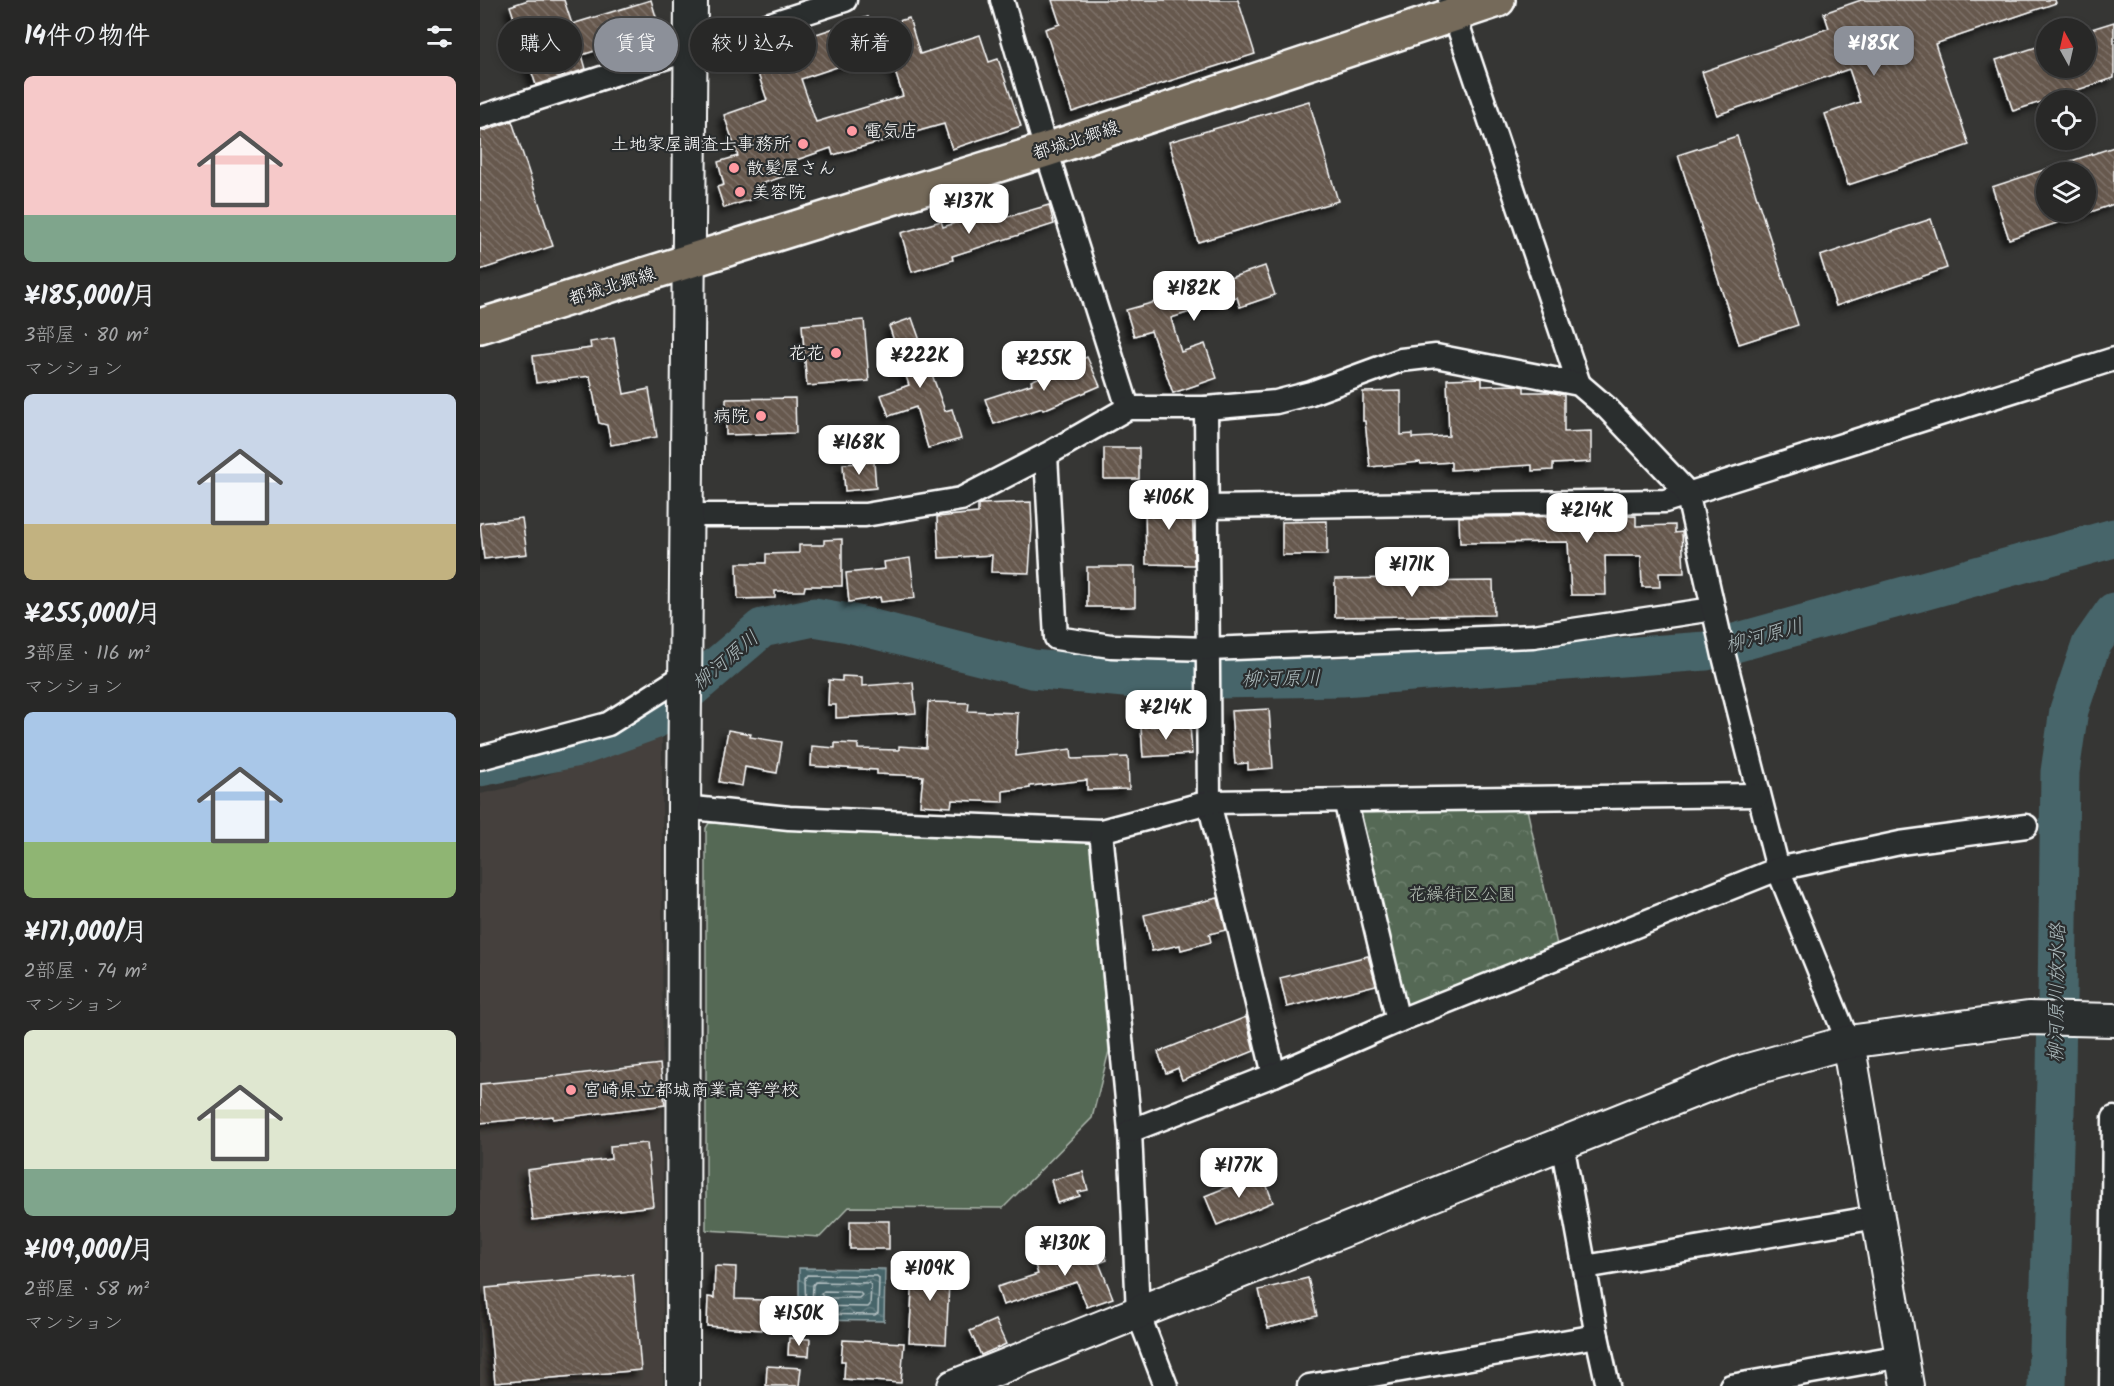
<!DOCTYPE html>
<html lang="ja">
<meta charset="utf-8">
<style>
:root{--surface:#282827;--page:#343433;--text:#f1f3f6;--muted:#a5a6a7;--line:#444;--accent:#8c9099}
body{margin:0;font-family:Kalam,"Klee One",sans-serif;background:var(--page);color:var(--text);height:100vh;display:flex;flex-direction:column;font-size:22px;white-space:nowrap}
*{box-sizing:border-box;margin:0}
p{font-size:20px;color:var(--muted)}
.icon{flex:none;width:33px;height:33px;fill:none;stroke:currentColor;stroke-width:2;stroke-linecap:round;stroke-linejoin:round}
.map{position:relative;flex:1;overflow:hidden}
.drawer{display:flex;flex-direction:column;background:var(--surface);width:480px}
.drawer>*{flex:none}
.guide{position:absolute;left:18px;top:18px;width:570px;height:54px;display:flex;gap:12px}
.needle{width:39px;rotate:352deg}
.fabs{position:absolute;left:1556px;top:18px;display:grid;gap:12px}
.fabs a{display:grid;place-items:center;width:60px;height:60px;border-radius:50%;background:var(--surface);box-shadow:0 3px 9px #0003,0 0 0 2px var(--line);font-size:30px}
.price{position:absolute;translate:-50% -51px;padding:0 14px;border-radius:12px;background:#fff;color:#222;font-size:20px;line-height:39px;filter:drop-shadow(0 2px 3px #0008)}
.price::after{content:'';position:absolute;left:50%;top:36px;width:18px;height:14px;margin-left:-9px;background:inherit;clip-path:polygon(0 0,100% 0,50% 100%)}
.price.on{background:var(--accent);color:#fff}
ul{padding:0;list-style:none}
li{display:grid;align-content:center;gap:12px;height:318px;padding:0 24px}
li span{display:grid;place-items:center;height:186px;border-radius:9px;color:#555}
li>.icon{margin-inline-start:auto}
span .icon{width:108px;height:108px;fill:#fffc;stroke-width:1}
li b{font-size:26px}
h2{display:flex;justify-content:space-between;align-items:center;height:72px;padding:0 24px;font-size:26px}
.tag{padding:0 21px;border-radius:27px;background:var(--surface);box-shadow:0 3px 9px #0003,0 0 0 2px var(--line);font-size:21px;line-height:54px}
.tag.on{background:var(--accent);color:#fff}
main{display:flex;flex:1;min-height:0}
.map>svg:first-child{display:block}
.built{fill:#44403c}
.grass{fill:#556955;stroke:#aab4aa;stroke-width:1.5}
.park{fill:url(#park-crowns);stroke:#aab4aa;stroke-width:1.5}
.water{fill:url(#water-waves);stroke:#91a3a6;stroke-width:1.5}
.lines{fill:none;stroke-linecap:round;stroke-linejoin:round}
.shore{stroke:#b5c1c3;stroke-width:1.5}
.river{stroke:#47656a;stroke-width:39}
.building{fill:url(#building-back-hatch);stroke:#fff;stroke-width:1.5;fill-rule:evenodd;filter:url(#shadow)}
.street-casing{stroke:#fff;stroke-width:27}
.secondary-casing{stroke:#fff;stroke-width:36}
.primary-casing{stroke:#fff;stroke-width:38}
.street{stroke:#2a2d2e;stroke-width:22}
.secondary{stroke:#2a2d2e;stroke-width:32}
.primary{stroke:#746a5a;stroke-width:33}
.poi-dot{fill:#ff9aa2;stroke:#2a2d2e;stroke-width:2}
.labels{text-anchor:middle;stroke-width:4.5;stroke-linejoin:round;paint-order:stroke}
.poi-label{font-size:18px;fill:#fff;stroke:#2a2d2e;text-anchor:start}
.street-label{font-size:18px;fill:#fff;stroke:#2a2d2e}
.park-label{font-size:18px;fill:#b2bcb2;stroke:#2a2d2e}
.water-label{font-size:20px;font-style:italic;fill:#acbabc;stroke:#2a2d2e}
</style>
<main>
<section class="drawer">
<h2>14件の物件<svg class="icon" aria-label="filters" viewBox="0 0 24 24"><path d="M4 7h16M4 17h16"/><circle cx="9" cy="7" r="2"/><circle cx="15" cy="17" r="2"/></svg></h2>
<ul>
<li><span style="background:linear-gradient(#f6c9c9 75%,#7fa58c 0)"><svg class="icon" aria-label="home" viewBox="0 0 24 24"><path d="M3 11l9-7 9 7M6 9v11h12V9"/></svg></span><div><b>¥185,000/月</b><p>3部屋 · 80 m²</p><p>マンション</p></div></li>
<li><span style="background:linear-gradient(#c9d6e8 70%,#c2b280 0)"><svg class="icon" aria-label="home" viewBox="0 0 24 24"><path d="M3 11l9-7 9 7M6 9v11h12V9"/></svg></span><div><b>¥255,000/月</b><p>3部屋 · 116 m²</p><p>マンション</p></div></li>
<li><span style="background:linear-gradient(#a9c7e8 70%,#8fb573 0)"><svg class="icon" aria-label="home" viewBox="0 0 24 24"><path d="M3 11l9-7 9 7M6 9v11h12V9"/></svg></span><div><b>¥171,000/月</b><p>2部屋 · 74 m²</p><p>マンション</p></div></li>
<li><span style="background:linear-gradient(#dfe7d0 75%,#7fa58c 0)"><svg class="icon" aria-label="home" viewBox="0 0 24 24"><path d="M3 11l9-7 9 7M6 9v11h12V9"/></svg></span><div><b>¥109,000/月</b><p>2部屋 · 58 m²</p><p>マンション</p></div></li>
</ul>
</section>
<div class="map">
<svg width="1634" height="1386" viewBox="0 0 1634 1386">
<defs>
<pattern id="park-crowns" width="20" height="18" patternUnits="userSpaceOnUse" patternTransform="scale(1.5)"><rect width="20" height="18" fill="#556955"/><path d="M2 6a3 3 0 1 1 6 0M12 15a3 3 0 1 1 6 0" fill="none" stroke="#6e806e"/></pattern>
<pattern id="water-waves" width="16" height="10" patternUnits="userSpaceOnUse" patternTransform="scale(1.5)"><rect width="16" height="10" fill="#47656a"/><path d="M0 5q4-4 8 0t8 0" fill="none" stroke="#637c80"/></pattern>
<pattern id="building-back-hatch" width="6" height="6" patternUnits="userSpaceOnUse" patternTransform="scale(1.5)"><rect width="6" height="6" fill="#66584d"/><path d="M-1 5l2 2M0 0l6 6M5-1l2 2" fill="none" stroke="#7d7168"/></pattern>
<filter id="shadow"><feDropShadow dx="-5.5" dy="5.5" stdDeviation="3" flood-color="#0009"/></filter>
</defs>
<rect width="100%" height="100%" fill="#363634"/>
<filter id="ink" filterUnits="userSpaceOnUse"><feTurbulence type="fractalNoise" baseFrequency=".0167" numOctaves="2"/><feDisplacementMap in="SourceGraphic" scale="12" xChannelSelector="R" yChannelSelector="G"/><feConvolveMatrix kernelMatrix="1 2 1 2 8 2 1 2 1" color-interpolation-filters="sRGB"/></filter>
<g filter="url(#ink)">
<polygon class="built" points="182,732 183,1386 0,1386 0,794 37,786"/>
<polygon class="grass" points="229,823 610,842 629,1051 612,1118 523,1208 369,1207 340,1237 226,1230 226,828"/>
<polygon class="park" points="1047,809 1077,945 927,1007 879,813"/>
<polygon class="water" points="319,1268 405,1269 404,1321 319,1320"/>
<g class="lines">
<g class="shore">
<polygon points="327,1275 397,1276 399,1278 398,1313 395,1315 326,1314 325,1278"/>
<polygon points="335,1282 389,1283 391,1285 390,1305 388,1307 334,1306 332,1304 333,1285"/>
<polygon points="344,1291 379,1292 382,1295 379,1298 344,1298 341,1294"/>
</g>
<g class="river">
<polyline points="0,767 99,747 174,720 282,628 334,617 369,623 552,669 665,680 862,677 1226,651 1634,538"/>
<polyline points="1567,1386 1576,1077 1580,772 1589,710 1611,645 1634,612"/>
</g>
</g>
<g class="building">
<polygon points="48,0 84,0 92,24 171,0 180,30 102,55 106,69 56,85 30,6"/>
<polygon points="572,0 758,0 775,54 592,112 565,29 580,24"/>
<polygon points="1381,0 1575,0 1576,3 1455,44 1489,145 1368,185 1345,114 1380,102 1369,69 1237,115 1222,72 1349,28 1344,13"/>
<path d="M 388,17 L 392,29 L 429,18 L 440,54 L 500,35 L 509,62 L 518,59 L 541,126 L 472,149 L 464,124 L 353,155 L 351,148 L 302,165 L 305,176 L 278,185 L 282,196 L 244,208 L 237,187 L 244,185 L 238,162 L 258,156 L 244,115 L 287,100 L 269,47 L 309,33 L 312,42 ZM 408,50 L 423,96 L 336,122 L 321,79 Z"/>
<polygon points="1634,22 1634,78 1533,111 1516,60 1566,44 1566,68 1605,68 1605,31"/>
<polygon points="829,101 858,201 718,242 689,142"/>
<polygon points="32,121 73,246 0,270 0,132"/>
<polygon points="1257,136 1318,325 1259,344 1198,155"/>
<polygon points="1634,147 1634,204 1605,214 1605,172 1567,172 1566,169 1566,212 1600,212 1601,215 1529,239 1512,187"/>
<polygon points="569,205 574,224 472,256 473,260 432,272 421,233 461,221 463,227 521,208 524,218"/>
<polygon points="1451,219 1467,268 1356,306 1340,256"/>
<polygon points="785,266 795,295 760,307 757,297 691,318 701,352 725,344 737,378 693,393 671,331 654,336 646,310 704,294 701,285 735,275 738,282"/>
<polygon points="432,318 465,411 472,409 481,439 448,448 436,407 409,416 401,395 429,385 409,326"/>
<polygon points="384,320 389,381 327,386 322,325"/>
<polygon points="134,338 144,394 169,389 177,437 131,445 127,425 119,423 110,376 56,383 53,356 111,348 110,342"/>
<polygon points="607,357 620,386 563,410 562,408 514,424 505,399 552,384 551,381"/>
<polygon points="1000,378 1002,379 1002,386 1036,385 1044,387 1044,392 1069,392 1084,395 1084,432 1111,431 1111,462 1073,464 1073,470 1052,471 1052,465 971,470 971,462 941,464 940,462 890,467 885,421 883,421 883,392 921,391 921,435 932,434 932,438 969,436 967,379"/>
<polygon points="315,398 316,433 246,435 246,399"/>
<rect x="624" y="448" width="35" height="31"/>
<polygon points="394,462 396,488 365,491 363,464"/>
<polygon points="712,496 714,565 666,564 665,497"/>
<polygon points="551,502 552,527 549,573 511,572 512,555 459,558 457,517 498,513 498,505 501,504"/>
<polygon points="1156,516 1156,526 1195,525 1195,533 1202,532 1204,573 1179,573 1180,587 1162,587 1161,556 1125,556 1126,595 1091,595 1088,542 980,543 979,517"/>
<polygon points="42,518 47,554 4,559 0,523"/>
<polygon points="847,521 847,555 802,555 802,522"/>
<polygon points="362,539 362,586 325,586 324,591 295,591 295,598 258,599 257,563 286,563 286,554 319,553 319,545 344,545 344,540"/>
<polygon points="430,558 435,598 401,602 400,597 369,602 366,573 405,569 404,562"/>
<rect x="607" y="567" width="48" height="40"/>
<polygon points="916,578 917,582 1013,581 1014,615 855,617 855,579"/>
<polygon points="362,676 382,677 382,686 433,682 436,713 356,718 356,705 348,705 349,680 362,681"/>
<polygon points="448,702 489,703 488,711 538,713 536,756 591,749 592,759 648,757 649,789 607,790 607,780 550,786 550,788 523,791 523,802 472,800 471,807 440,805 443,776 397,774 397,770 331,766 332,746 355,748 355,743 378,744 378,749 419,750 419,746 446,748"/>
<polygon points="789,709 793,768 768,770 768,763 755,764 751,711"/>
<polygon points="710,724 712,754 663,757 661,727"/>
<polygon points="248,730 271,734 270,737 302,742 297,773 265,767 262,786 239,782"/>
<polygon points="738,898 746,930 729,934 731,942 701,950 700,945 672,951 664,915"/>
<polygon points="888,956 896,985 807,1007 800,978"/>
<polygon points="766,1017 774,1051 702,1080 698,1068 686,1073 678,1052"/>
<polygon points="180,1064 185,1105 73,1119 73,1116 0,1123 0,1084 64,1078"/>
<polygon points="167,1143 173,1206 53,1220 47,1170 131,1159 130,1146"/>
<polygon points="603,1172 608,1190 598,1192 600,1196 577,1203 571,1180"/>
<polygon points="782,1173 793,1202 737,1225 725,1196"/>
<rect x="370" y="1221" width="39" height="28"/>
<polygon points="620,1242 627,1260 619,1263 633,1298 607,1307 597,1282 523,1305 517,1287 558,1274 555,1265"/>
<polygon points="434,1260 470,1262 466,1344 429,1342"/>
<polygon points="235,1266 256,1267 255,1299 284,1300 282,1330 227,1326 228,1297 234,1298"/>
<polygon points="153,1275 161,1370 15,1383 6,1288"/>
<polygon points="828,1278 837,1316 788,1328 779,1290"/>
<polygon points="515,1320 526,1344 501,1355 490,1331"/>
<polygon points="309,1338 330,1339 329,1356 308,1355"/>
<polygon points="363,1340 424,1343 421,1383 364,1379 365,1361 361,1361"/>
<polygon points="287,1366 321,1368 319,1386 286,1386"/>
</g>
<g class="lines">
<defs>
<g id="street">
<polyline points="522,0 566,150 648,408"/>
<polyline points="970,2 1099,384"/>
<polyline points="0,117 365,0"/>
<polyline points="726,408 729,802 794,1075"/>
<polyline points="566,455 576,638 631,646 728,649 1053,636 1233,609"/>
<polyline points="726,507 1185,501 1634,359"/>
<polyline points="206,515 385,515 481,499 566,455 648,408 726,408 796,402 831,393 921,360 956,356 1099,384 1127,408 1207,492 1244,656 1298,869 1368,1042"/>
<polyline points="0,758 128,724 205,675"/>
<polyline points="865,800 918,1021"/>
<polyline points="204,807 309,818 621,831 729,802 1278,795"/>
<polyline points="621,831 650,1131 658,1313 686,1386"/>
<polyline points="650,1131 794,1075 918,1021 1298,869 1420,843 1546,826"/>
<polyline points="1082,1143 1117,1336 1128,1386"/>
<polyline points="1105,1267 1397,1217"/>
<polyline points="829,1386 1117,1336"/>
<polyline points="1251,1386 1422,1356"/>
<polyline points="1631,1386 1634,1118"/>
</g>
<g id="secondary">
<polyline points="1368,1042 1427,1386"/>
<polyline points="203,1386 204,807 211,0"/>
<polyline points="474,1386 1261,1072 1368,1042 1548,1018 1634,1020"/>
</g>
<polyline id="primary" points="0,326 566,150 1018,0"/>
</defs>
<use href="#street" class="street-casing"/>
<use href="#secondary" class="secondary-casing"/>
<use href="#primary" class="primary-casing"/>
<use href="#street" class="street"/>
<use href="#secondary" class="secondary"/>
<use href="#primary" class="primary"/>
</g>
</g>
<g class="poi-dot">
<circle cx="372" cy="131" r="6"/>
<circle cx="323" cy="144" r="6"/>
<circle cx="254" cy="168" r="6"/>
<circle cx="260" cy="192" r="6"/>
<circle cx="356" cy="353" r="6"/>
<circle cx="281" cy="416" r="6"/>
<circle cx="91" cy="1090" r="6"/>
</g>
<g class="labels">
<g class="poi-label">
<text x="384" y="137">電気店</text>
<text x="311" y="150" text-anchor="end">土地家屋調査士事務所</text>
<text x="266" y="174">散髪屋さん</text>
<text x="272" y="198">美容院</text>
<text x="344" y="359" text-anchor="end">花花</text>
<text x="269" y="422" text-anchor="end">病院</text>
<text x="103" y="1096">宮崎県立都城商業高等学校</text>
</g>
<g class="street-label">
<text transform="translate(596 140) rotate(-18)" y="6">都城北郷線</text>
<text transform="translate(132 286) rotate(-17)" y="6">都城北郷線</text>
</g>
<g class="park-label">
<text x="982" y="900">花繰街区公園</text>
</g>
<g class="water-label">
<text transform="translate(1284 635) rotate(-15)" y="7">柳河原川</text>
<text transform="translate(245 660) rotate(-40)" y="7">柳河原川</text>
<text transform="translate(801 678) rotate(-1)" y="7">柳河原川</text>
<text transform="translate(1576 993) rotate(-89)" y="7">柳河原川放水路</text>
</g>
</g>
</svg>
<div class="fabs">
<a><svg class="needle" viewBox="-14 -14 28 28"><path d="M0-13l5 13h-10z" fill="#e53935"/><path d="M0 13l5-13h-10z" fill="#a5a6a7"/></svg></a>
<a><svg class="icon" aria-label="locate" viewBox="0 0 24 24"><circle cx="12" cy="12" r="6"/><path d="M12 2v4M12 18v4M2 12h4M18 12h4"/></svg></a>
<a><svg class="icon" aria-label="layers" viewBox="0 0 24 24"><path d="M12 4l9 5-9 5-9-5zM3 14l9 5 9-5"/></svg></a>
</div>
<b class="price on" style="left:1394px;top:77px">¥185K</b>
<b class="price" style="left:489px;top:235px">¥137K</b>
<b class="price" style="left:714px;top:322px">¥182K</b>
<b class="price" style="left:440px;top:389px">¥222K</b>
<b class="price" style="left:564px;top:392px">¥255K</b>
<b class="price" style="left:379px;top:476px">¥168K</b>
<b class="price" style="left:689px;top:531px">¥106K</b>
<b class="price" style="left:1107px;top:544px">¥214K</b>
<b class="price" style="left:932px;top:598px">¥171K</b>
<b class="price" style="left:686px;top:741px">¥214K</b>
<b class="price" style="left:759px;top:1199px">¥177K</b>
<b class="price" style="left:585px;top:1277px">¥130K</b>
<b class="price" style="left:450px;top:1302px">¥109K</b>
<b class="price" style="left:319px;top:1347px">¥150K</b>
<div class="guide">
<a class="tag">購入</a>
<a class="tag on">賃貸</a>
<a class="tag">絞り込み</a>
<a class="tag">新着</a>
</div>
</div>
</main>
